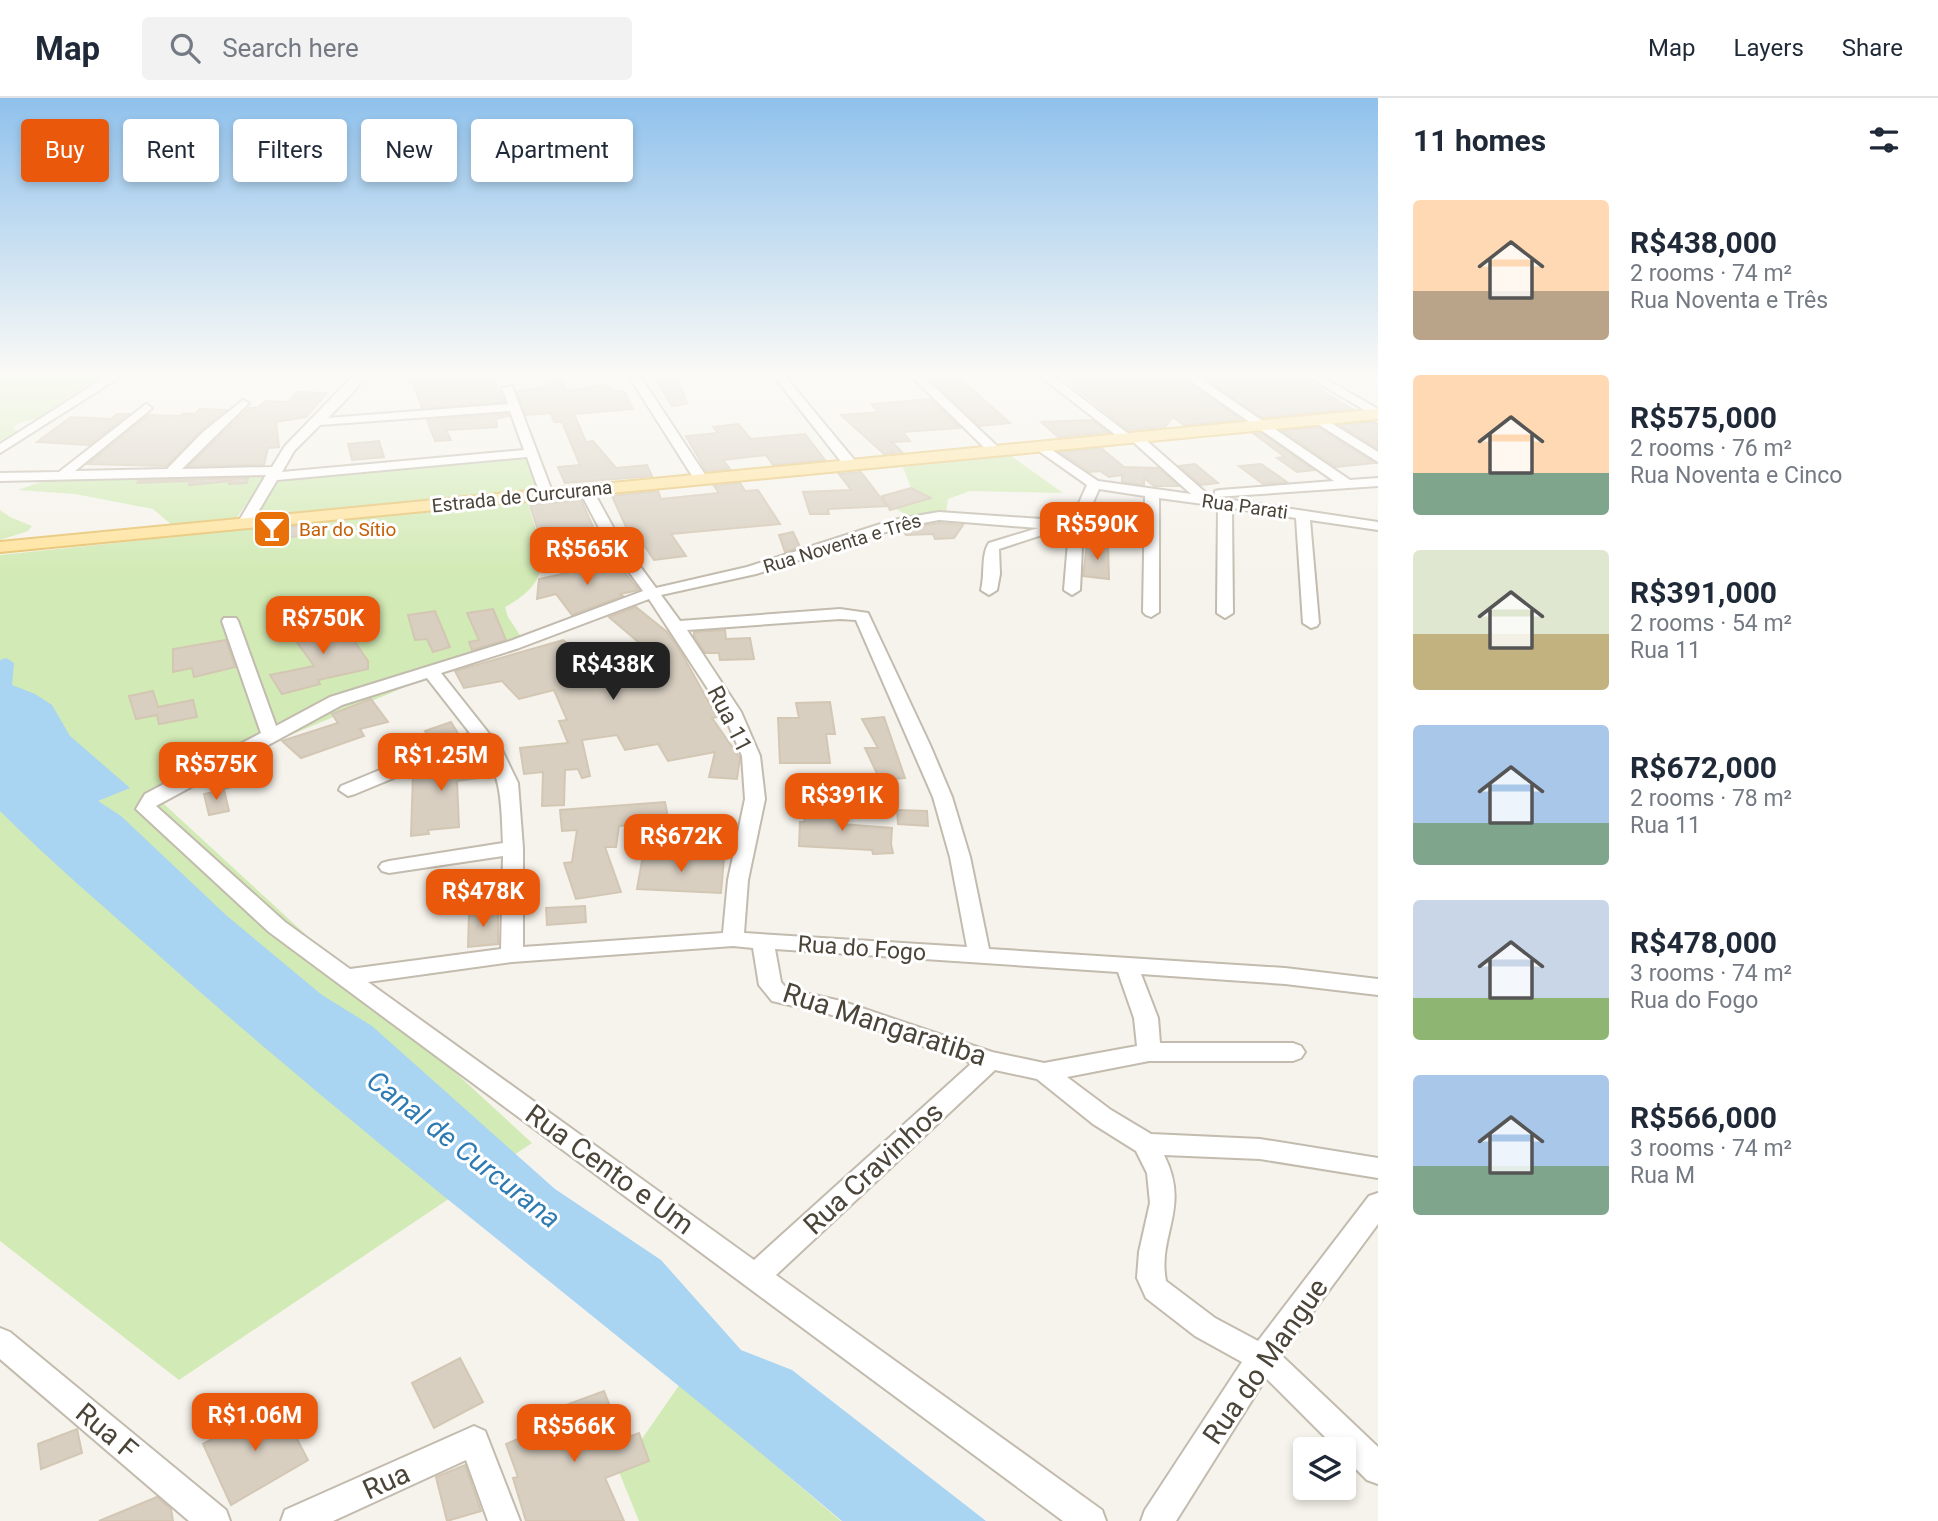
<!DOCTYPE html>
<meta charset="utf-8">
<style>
:root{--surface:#fff;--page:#f2f2f3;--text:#1f2937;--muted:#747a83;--line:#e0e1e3;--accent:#ea580c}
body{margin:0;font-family:Roboto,sans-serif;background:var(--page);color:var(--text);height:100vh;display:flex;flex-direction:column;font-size:26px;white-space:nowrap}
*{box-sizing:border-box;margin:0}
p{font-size:23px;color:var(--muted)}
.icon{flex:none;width:38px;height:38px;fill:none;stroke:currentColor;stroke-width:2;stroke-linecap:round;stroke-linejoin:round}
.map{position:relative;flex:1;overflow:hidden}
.panel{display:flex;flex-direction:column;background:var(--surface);width:560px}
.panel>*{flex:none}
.banner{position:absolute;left:21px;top:21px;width:665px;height:63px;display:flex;gap:14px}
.controls{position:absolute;left:1293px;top:1339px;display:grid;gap:14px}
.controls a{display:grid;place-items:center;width:63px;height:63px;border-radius:7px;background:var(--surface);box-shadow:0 4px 10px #0003;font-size:35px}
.price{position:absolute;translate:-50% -60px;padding:0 16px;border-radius:14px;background:var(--accent);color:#fff;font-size:23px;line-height:46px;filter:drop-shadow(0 2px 4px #0008)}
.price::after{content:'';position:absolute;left:50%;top:42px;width:21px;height:16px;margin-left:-10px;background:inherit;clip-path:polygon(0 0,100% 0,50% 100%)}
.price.active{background:#222;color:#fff}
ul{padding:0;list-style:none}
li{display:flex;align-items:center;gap:21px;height:175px;padding:0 35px}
li span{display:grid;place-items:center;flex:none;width:196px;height:140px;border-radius:7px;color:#555}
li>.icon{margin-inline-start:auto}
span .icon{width:84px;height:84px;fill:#fffc;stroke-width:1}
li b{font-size:30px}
h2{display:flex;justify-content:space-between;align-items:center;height:84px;padding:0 35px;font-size:30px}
.chip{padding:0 24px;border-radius:7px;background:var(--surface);box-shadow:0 4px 10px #0003;font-size:24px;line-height:63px}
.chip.active{background:var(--accent);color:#fff}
header{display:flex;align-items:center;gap:42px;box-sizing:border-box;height:98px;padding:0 35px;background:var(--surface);border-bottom:2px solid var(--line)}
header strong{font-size:33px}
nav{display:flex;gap:38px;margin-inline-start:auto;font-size:24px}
.search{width:490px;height:63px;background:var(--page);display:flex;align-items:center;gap:18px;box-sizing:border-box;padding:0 24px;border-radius:7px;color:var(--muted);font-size:26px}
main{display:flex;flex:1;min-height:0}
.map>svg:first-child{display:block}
.residential{fill:#eae5da}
.green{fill:#d2eab5}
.water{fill:#a9d4f2}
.building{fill:#d8cfc1;stroke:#d3c7b4;stroke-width:2}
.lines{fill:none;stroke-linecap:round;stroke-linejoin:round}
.minor-casing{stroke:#c2bbae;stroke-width:4}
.major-casing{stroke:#e6c16a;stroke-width:4}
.minor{fill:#fff;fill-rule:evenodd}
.major{fill:#ffe39c;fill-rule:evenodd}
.labels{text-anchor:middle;stroke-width:6;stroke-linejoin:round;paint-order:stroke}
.far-street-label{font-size:19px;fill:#4b4439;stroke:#fff}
.far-food-label{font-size:19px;fill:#c56008;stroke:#fff;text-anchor:start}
.street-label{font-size:23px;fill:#4b4439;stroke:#fff}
.near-street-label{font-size:28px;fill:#4b4439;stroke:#fff}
.near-water-label{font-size:28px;font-style:italic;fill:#2e7ab2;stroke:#fff}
</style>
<header>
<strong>Map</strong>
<div class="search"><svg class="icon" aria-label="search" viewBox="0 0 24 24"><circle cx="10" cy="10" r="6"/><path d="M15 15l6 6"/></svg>Search here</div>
<nav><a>Map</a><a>Layers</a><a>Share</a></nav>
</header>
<main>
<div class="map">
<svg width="1378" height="1423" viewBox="0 0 1378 1423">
<rect width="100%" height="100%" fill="#f6f3ec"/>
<polygon class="residential" points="367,277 627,277 360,291"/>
<g class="green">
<polygon points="0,277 113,277 48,318 18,325 13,330 19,335 0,347"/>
<polygon points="529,358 539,393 255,421 275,381"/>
<polygon points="1011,358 1063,395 970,393 948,401 946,415 911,419 896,411 930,400 911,390 903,369"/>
<polygon points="267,376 235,422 172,427 153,411 75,396 18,392 52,380"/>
<path d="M 527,402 C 540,450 560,480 505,509 L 508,519 L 522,540 L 152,695 L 532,1045 L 179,1282 L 0,1143 L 0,457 Z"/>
<polygon points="0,412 10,419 32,428 28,433 0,442"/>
<polygon points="680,1286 841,1423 639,1423 619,1374"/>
</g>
<path class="water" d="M 6,560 L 14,565 L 12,587 L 35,596 L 52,607 L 70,638 L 130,690 L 98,703 L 121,718 L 227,818 L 322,897 L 372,928 L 555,1091 L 661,1162 L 741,1252 L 792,1272 L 986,1423 L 842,1423 C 615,1231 377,1052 156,855 C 103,808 50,763 0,713 L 0,562 Z"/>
<g class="building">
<polygon points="410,277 491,277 504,304 422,310"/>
<polygon points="926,277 956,277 1010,325 980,328"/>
<polygon points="1075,277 1180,277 1241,322 1184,327 1173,319 1165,329 1128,332 1066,282 1080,281"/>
<polygon points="1200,277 1296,277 1352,311 1262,320"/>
<polygon points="676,281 681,288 687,306 672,308 656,282"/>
<polygon points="561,282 567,293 606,286 617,294 624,293 633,311 574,316 586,344 593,343 616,370 647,367 652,378 565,385 558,369 580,367 562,324 554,324 551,315 526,317 517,293 548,288 546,284"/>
<polygon points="297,294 327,295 306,319 276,324 279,349 268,350 264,367 189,368 249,310 257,310 266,303 288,304"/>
<polygon points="930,301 960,330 903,334 910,343 892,344 902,354 884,356 841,317 879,314 871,306"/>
<polygon points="200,311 226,312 201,332 166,368 88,366 148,317 180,318 184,315 195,316"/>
<polygon points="117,316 128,316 89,347 37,344 71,319 112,321"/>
<polygon points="508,316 509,318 496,321 497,329 446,332 451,342 435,343 427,322"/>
<polygon points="1093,322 1108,334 1058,339 1041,324"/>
<polygon points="1374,324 1378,326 1378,351 1340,327"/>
<polygon points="738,326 751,341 805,336 825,362 773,367 766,357 723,362 730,371 706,373 686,338 718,335 713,329"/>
<polygon points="1318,329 1374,365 1336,369 1282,333"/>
<polygon points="1261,335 1314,372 1297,374 1277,360 1285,359 1254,336"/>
<polygon points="379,343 384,359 352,362 348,346"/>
<polygon points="1101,350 1124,369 1158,370 1179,388 1154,388 1144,380 1144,387 1122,384 1122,377 1109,379 1100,373 1090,374 1060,354"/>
<polygon points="1195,366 1218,385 1201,387 1179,368"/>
<polygon points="1261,366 1287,384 1263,386 1239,368"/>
<polygon points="861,374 887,408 828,411 829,416 810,416 803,394 851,392 839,376"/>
<polygon points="248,380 247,385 229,386 230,383 189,387 190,383 137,385 138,383"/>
<polygon points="740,385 745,393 758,392 780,426 671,436 686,458 654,462 639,440 631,440 612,398 658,393 661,401 719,395 714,388"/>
<polygon points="911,390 931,400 890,412 882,398"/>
<polygon points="581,402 594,431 539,436 530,407"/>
<polygon points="939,425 963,427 954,440 935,441 933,436 906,437 902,431"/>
<polygon points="303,427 305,437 264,443 260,432"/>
<polygon points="793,434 800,449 785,454 779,437"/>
<polygon points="1087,446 1108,448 1109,481 1083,478"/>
<polygon points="616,464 639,492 620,496 623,498 572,517 556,496 537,501 539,481"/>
<polygon points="636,509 667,534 682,556 717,619 712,620 740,660 737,681 709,679 715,654 668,663 658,646 625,652 617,637 582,642 590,678 582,680 578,671 565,672 564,707 542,708 543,674 524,676 520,650 568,645 559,623 567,622 554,592 519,601 502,583 464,590 455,573 563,542 592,564 643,548 609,519"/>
<polygon points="493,511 506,542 472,552 469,544 479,542 467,515"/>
<polygon points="435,513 450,549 433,554 427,541 415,542 408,517"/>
<polygon points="339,520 368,563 368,571 318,582 320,586 282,596 270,577 314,568 289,533"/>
<polygon points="725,532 726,541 750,540 754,561 720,562 719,555 705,555 694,538 694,534"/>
<polygon points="226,542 235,569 194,579 192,570 173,574 173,551"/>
<polygon points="153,593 158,609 193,602 197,619 159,626 157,617 136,621 129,598"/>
<polygon points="371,601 388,624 360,631 364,638 301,660 282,643 338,625 332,616"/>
<polygon points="830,604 835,636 826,636 830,665 780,665 778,620 799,620 796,605"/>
<polygon points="884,619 905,680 880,682 865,650 878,650 862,621"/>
<polygon points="451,624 459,637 435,646 425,633"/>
<polygon points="466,653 472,667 487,664 493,678 457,683 459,729 428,732 429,736 411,738 413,675"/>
<polygon points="237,667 241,687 223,691 218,678"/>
<polygon points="224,692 229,713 209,717 204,696"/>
<polygon points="665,704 669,725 619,728 616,749 605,749 621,794 576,801 564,765 572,764 577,732 562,733 560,712"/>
<polygon points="806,709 842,712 841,726 892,730 891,746 893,755 873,756 872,752 799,748 800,724 804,724"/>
<polygon points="897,712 927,713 928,728 898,726"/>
<polygon points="643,757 724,760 721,795 637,791"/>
<polygon points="585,808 586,824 547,827 546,810"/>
<polygon points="498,814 498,846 468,849 469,816"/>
<polygon points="460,1260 483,1304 434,1330 412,1285"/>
<polygon points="604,1293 623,1341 639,1335 649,1363 605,1380 624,1423 526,1423 513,1380 518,1379 506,1346 560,1324 555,1311"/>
<polygon points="278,1304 308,1362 231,1407 203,1346"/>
<polygon points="77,1331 82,1355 41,1371 38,1346"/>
<polygon points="465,1367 481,1413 447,1423 436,1379"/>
<polygon points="157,1399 171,1411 173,1423 99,1423"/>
</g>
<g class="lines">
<defs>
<g id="minor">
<polygon points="109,277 123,277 0,355 0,346"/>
<path d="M 354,277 L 365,277 L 355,292 L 328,320 L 508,306 L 502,290 L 512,288 L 553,396 L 551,399 L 541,399 L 527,359 L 277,382 L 251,426 L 244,430 L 237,426 L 266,377 L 0,383 L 0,375 L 59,374 L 146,306 L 152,310 L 150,312 L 75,373 L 167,371 L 203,334 L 243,302 L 249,305 L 247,307 L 182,371 L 272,369 L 285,348 ZM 510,313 L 524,352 L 282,374 L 294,353 L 320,327 Z"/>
<polygon points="773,277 784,277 856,364 856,370 846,370"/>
<polygon points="910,277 922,277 998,349 998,355 990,355"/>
<path d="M 1039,277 L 1052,277 L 1130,337 L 1139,336 L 1205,394 L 1206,398 L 1378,424 L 1378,432 L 1310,422 L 1319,525 L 1317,528 L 1311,530 L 1303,525 L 1296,420 L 1232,410 L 1233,515 L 1225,520 L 1217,515 L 1218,408 L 1159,400 L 1159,514 L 1151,519 L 1146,517 L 1143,514 L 1145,398 L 1099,391 L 1083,427 L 1080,492 L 1072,497 L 1064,492 L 1069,432 L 1057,432 L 999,451 L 1000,476 L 997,492 L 989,497 L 981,492 C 985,477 981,456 989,445 L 1038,430 L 939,422 L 901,429 L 756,476 L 661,497 L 680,523 L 840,511 L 868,515 L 930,647 L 952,699 L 970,759 L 989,851 L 1285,870 L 1378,881 L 1378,897 L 1285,886 L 1141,876 L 1158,920 L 1160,945 L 1293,945 L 1301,948 L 1305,954 L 1301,960 L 1293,963 L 1149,963 L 1067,979 L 1111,1012 L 1151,1036 L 1260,1041 L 1378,1060 L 1378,1080 L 1260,1061 L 1164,1057 C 1191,1111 1157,1136 1166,1183 L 1215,1220 L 1258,1243 L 1369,1098 L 1378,1095 L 1378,1126 L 1281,1257 L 1378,1349 L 1378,1386 L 1367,1382 L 1344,1359 L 1344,1351 L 1337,1351 L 1266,1280 L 1176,1423 L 1141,1423 L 1145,1412 L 1242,1264 L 1195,1238 L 1146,1200 L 1137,1180 L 1139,1154 L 1150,1105 L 1147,1075 L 1136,1053 L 1093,1026 L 1037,981 L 995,972 L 776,1177 L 1102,1412 L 1106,1423 L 1063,1423 L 269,834 L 136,711 L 145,696 L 261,635 L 222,523 L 224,520 L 236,520 L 238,523 L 276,628 L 330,599 L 507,544 L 643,493 L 605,441 L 579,392 L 581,389 L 591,389 L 619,440 L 656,490 L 747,469 L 893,422 L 939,414 L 1071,423 L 1087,387 L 1036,351 L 1034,348 L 1040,344 L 1098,383 L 1191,396 L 1130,341 L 1122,342 ZM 649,501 L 723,614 L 742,658 L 745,701 L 728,782 L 723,835 L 523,849 L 523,750 L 518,685 L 502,652 L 441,575 L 519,550 ZM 840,521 L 856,522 L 933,699 L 950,759 L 967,849 L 744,835 L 748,782 L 765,701 L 760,658 L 741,614 L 687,532 ZM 427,580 L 470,635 L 341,688 L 339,692 L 348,698 L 355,696 L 478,645 C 503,677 501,706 503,745 L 389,763 L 382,765 L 379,769 L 382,773 L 389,775 L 503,758 L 501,851 L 350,871 L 285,824 L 156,708 L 342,607 ZM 733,848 L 753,850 L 759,887 L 772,903 L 829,916 L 972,965 L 754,1162 L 368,884 L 512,864 ZM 775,851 L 1118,874 L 1134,920 L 1137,948 L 1044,965 L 992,954 L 841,903 L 787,891 L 781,884 Z"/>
<polygon points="1182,277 1195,277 1350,382 1378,380 1378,388 1215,399 1215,393 1220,392 1334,383"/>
<polygon points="1305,277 1319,277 1378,311 1378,320"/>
<polygon points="632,278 640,278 708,381 706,384 696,384 630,280"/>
<polygon points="1320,318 1378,354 1378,364 1316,325 1316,319"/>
<polygon points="0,1230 10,1234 226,1412 230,1423 189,1423 0,1261"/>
<polygon points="474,1328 485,1333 520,1423 488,1423 466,1362 333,1423 281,1423 285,1412"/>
</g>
<polygon id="major" points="1378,311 1378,321 0,454 0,444"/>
</defs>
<use href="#minor" class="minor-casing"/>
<use href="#major" class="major-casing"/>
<use href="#minor" class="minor"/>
<use href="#major" class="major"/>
</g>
<linearGradient id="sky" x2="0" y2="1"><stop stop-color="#8fc1ec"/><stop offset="0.58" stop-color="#fbfaf6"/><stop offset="1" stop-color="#fbfaf6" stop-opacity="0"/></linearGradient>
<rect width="1378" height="477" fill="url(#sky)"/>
<defs>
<symbol id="bar-square" viewBox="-11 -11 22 22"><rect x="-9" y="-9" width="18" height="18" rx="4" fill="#e8710a" stroke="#fff"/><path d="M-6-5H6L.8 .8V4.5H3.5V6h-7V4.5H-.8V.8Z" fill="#fff"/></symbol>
</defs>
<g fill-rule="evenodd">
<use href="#bar-square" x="250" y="409" width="44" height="44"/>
</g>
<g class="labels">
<g class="far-street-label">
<text transform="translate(522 398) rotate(-6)" y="7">Estrada de Curcurana</text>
<text transform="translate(1245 408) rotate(8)" y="7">Rua Parati</text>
<text transform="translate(842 445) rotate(-17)" y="7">Rua Noventa e Três</text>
</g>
<g class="far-food-label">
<text x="299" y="438">Bar do Sítio</text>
</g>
<g class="street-label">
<text transform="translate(730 621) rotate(63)" y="8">Rua 11</text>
<text transform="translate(862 850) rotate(4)" y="8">Rua do Fogo</text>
</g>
<g class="near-street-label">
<text transform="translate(885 926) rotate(18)" y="10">Rua Mangaratiba</text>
<text transform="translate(873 1070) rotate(-43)" y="10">Rua Cravinhos</text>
<text transform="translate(610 1071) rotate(36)" y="10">Rua Cento e Um</text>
<text transform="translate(1265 1263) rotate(-55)" y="10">Rua do Mangue</text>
<text transform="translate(107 1333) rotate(40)" y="10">Rua F</text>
<text transform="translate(386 1383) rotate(-24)" y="10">Rua</text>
</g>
<g class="near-water-label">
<text transform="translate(464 1051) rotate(38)" y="10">Canal de Curcurana</text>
</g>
</g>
</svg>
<div class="controls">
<a><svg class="icon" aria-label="layers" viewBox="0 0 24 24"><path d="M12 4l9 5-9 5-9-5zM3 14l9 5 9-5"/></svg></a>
</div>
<b class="price" style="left:1097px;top:464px">R$590K</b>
<b class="price" style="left:587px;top:489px">R$565K</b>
<b class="price" style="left:323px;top:558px">R$750K</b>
<b class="price active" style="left:613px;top:604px">R$438K</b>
<b class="price" style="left:441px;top:695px">R$1.25M</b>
<b class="price" style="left:216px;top:704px">R$575K</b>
<b class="price" style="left:842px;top:735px">R$391K</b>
<b class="price" style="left:681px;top:776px">R$672K</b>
<b class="price" style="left:483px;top:831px">R$478K</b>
<b class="price" style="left:255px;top:1355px">R$1.06M</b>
<b class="price" style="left:574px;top:1366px">R$566K</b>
<div class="banner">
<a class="chip active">Buy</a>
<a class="chip">Rent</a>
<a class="chip">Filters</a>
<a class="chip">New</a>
<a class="chip">Apartment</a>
</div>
</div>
<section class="panel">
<h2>11 homes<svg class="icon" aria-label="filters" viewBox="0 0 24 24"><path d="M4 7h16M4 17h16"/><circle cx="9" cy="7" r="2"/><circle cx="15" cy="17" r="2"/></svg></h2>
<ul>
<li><span style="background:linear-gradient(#ffd9b3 65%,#b9a48a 0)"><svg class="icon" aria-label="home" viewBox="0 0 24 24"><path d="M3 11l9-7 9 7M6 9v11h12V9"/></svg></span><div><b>R$438,000</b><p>2 rooms · 74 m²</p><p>Rua Noventa e Três</p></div></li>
<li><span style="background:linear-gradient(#ffd9b3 70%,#7fa58c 0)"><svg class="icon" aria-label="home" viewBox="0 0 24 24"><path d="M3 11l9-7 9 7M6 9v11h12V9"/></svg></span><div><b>R$575,000</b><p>2 rooms · 76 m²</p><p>Rua Noventa e Cinco</p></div></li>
<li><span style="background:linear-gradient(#dfe7d0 60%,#c2b280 0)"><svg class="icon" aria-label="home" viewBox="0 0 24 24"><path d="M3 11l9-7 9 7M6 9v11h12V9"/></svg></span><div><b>R$391,000</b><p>2 rooms · 54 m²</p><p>Rua 11</p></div></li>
<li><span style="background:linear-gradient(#a9c7e8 70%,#7fa58c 0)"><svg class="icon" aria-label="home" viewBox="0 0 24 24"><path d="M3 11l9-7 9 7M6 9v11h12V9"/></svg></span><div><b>R$672,000</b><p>2 rooms · 78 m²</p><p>Rua 11</p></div></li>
<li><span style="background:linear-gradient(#c9d6e8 70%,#8fb573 0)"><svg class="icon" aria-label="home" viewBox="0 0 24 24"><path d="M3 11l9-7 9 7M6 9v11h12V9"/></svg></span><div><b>R$478,000</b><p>3 rooms · 74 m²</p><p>Rua do Fogo</p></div></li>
<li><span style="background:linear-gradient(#a9c7e8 65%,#7fa58c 0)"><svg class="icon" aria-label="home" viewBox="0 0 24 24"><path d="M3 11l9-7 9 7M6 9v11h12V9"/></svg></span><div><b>R$566,000</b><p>3 rooms · 74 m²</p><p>Rua M</p></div></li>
</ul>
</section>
</main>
